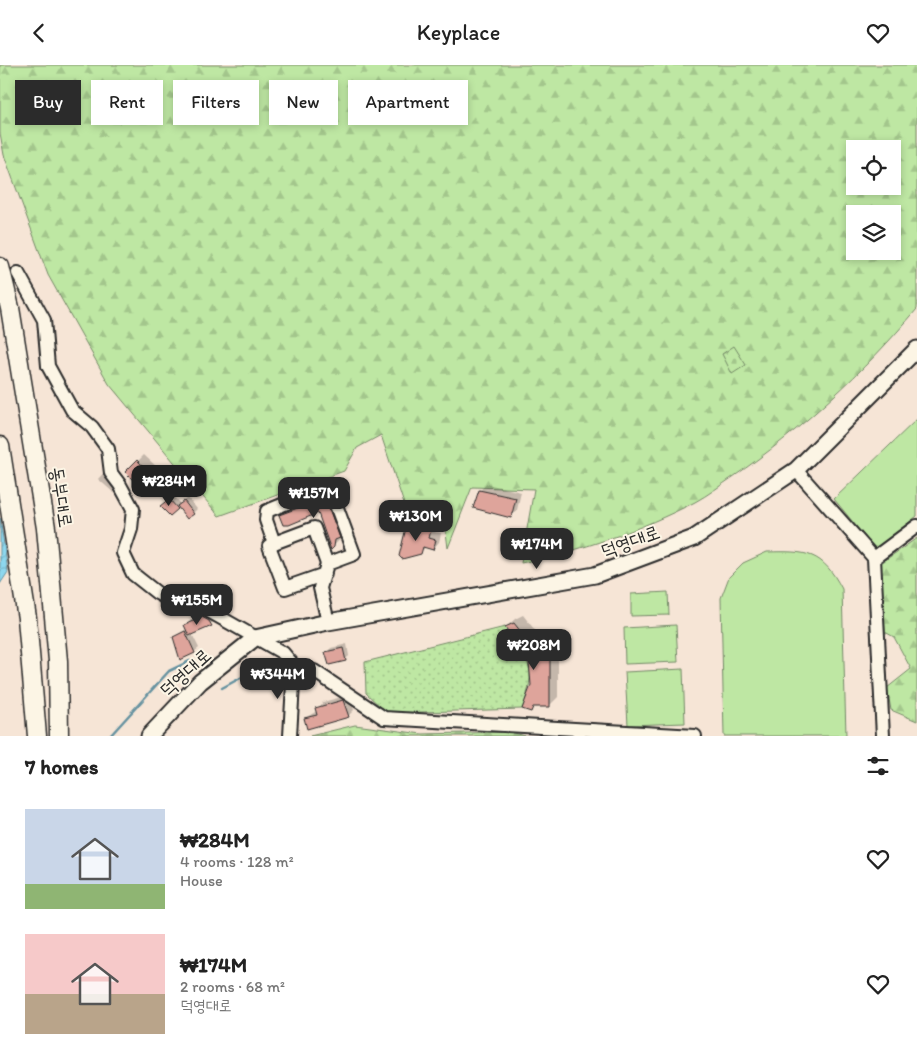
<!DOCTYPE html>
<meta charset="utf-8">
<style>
:root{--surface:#fff;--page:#f2f2f2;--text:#222;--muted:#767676;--accent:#2b2b2b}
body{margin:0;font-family:Itim,"Poor Story",sans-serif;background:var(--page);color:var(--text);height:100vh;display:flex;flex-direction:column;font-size:19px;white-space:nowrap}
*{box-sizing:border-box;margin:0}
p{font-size:16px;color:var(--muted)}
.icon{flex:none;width:28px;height:28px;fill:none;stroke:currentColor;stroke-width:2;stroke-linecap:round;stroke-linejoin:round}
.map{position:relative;height:671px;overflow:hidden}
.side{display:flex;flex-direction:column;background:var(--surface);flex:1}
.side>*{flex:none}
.guide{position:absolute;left:15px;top:15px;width:500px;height:45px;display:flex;gap:10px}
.buttons{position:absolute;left:846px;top:75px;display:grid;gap:10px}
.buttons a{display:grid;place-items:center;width:55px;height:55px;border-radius:0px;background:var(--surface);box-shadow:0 2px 8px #0003;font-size:25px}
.price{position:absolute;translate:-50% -42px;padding:0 11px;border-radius:10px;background:var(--accent);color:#fff;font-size:16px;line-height:32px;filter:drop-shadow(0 1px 2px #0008)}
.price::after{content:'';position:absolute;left:50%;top:30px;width:15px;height:11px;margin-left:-8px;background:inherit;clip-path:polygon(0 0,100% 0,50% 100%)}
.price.on{background:#222;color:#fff}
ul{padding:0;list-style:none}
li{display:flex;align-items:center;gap:15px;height:125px;padding:0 25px}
li span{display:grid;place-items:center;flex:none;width:140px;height:100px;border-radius:0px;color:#555}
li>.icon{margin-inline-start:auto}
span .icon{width:60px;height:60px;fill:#fffc;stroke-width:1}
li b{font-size:21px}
h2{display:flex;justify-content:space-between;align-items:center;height:60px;padding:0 25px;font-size:21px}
.pill{padding:0 18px;border-radius:0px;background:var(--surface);box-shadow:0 2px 8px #0003;font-size:18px;line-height:45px}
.pill.on{background:var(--accent);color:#fff}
header{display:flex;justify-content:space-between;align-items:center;height:65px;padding:0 25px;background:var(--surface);font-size:22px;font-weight:600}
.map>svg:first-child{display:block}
.grass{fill:url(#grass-dots);stroke:#748967}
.forest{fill:url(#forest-firs);stroke:#748967;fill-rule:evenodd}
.cemetery{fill:url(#cemetery-stones);stroke:#748967}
.green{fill:#bee7a3;stroke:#748967}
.water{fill:url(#water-waves);stroke:#6692a0}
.shadow{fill:#0003}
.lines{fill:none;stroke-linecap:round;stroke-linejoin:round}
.stream{stroke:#6692a0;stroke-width:2.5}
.building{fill:#dea49b;stroke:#2b2b2b}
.minor-casing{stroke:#2b2b2b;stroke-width:16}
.major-casing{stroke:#2b2b2b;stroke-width:19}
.highway-casing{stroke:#2b2b2b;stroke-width:21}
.minor{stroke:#fcf5e5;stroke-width:12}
.major{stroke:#fcf5e5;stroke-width:15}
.highway{stroke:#fcf5e5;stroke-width:18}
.labels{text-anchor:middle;stroke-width:4;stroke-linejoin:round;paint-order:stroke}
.street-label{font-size:19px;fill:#2b2b2b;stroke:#fcf5e5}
</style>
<header><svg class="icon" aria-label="back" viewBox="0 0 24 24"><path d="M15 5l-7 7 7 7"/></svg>Keyplace<svg class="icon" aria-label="heart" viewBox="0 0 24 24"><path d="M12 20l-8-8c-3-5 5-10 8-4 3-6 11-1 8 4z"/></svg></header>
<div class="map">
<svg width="917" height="671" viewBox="0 0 917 671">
<defs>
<pattern id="grass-dots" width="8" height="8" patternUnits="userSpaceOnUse" patternTransform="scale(1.25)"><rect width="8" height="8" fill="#bee7a3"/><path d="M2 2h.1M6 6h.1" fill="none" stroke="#a3c68c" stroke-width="1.8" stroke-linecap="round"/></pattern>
<pattern id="forest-firs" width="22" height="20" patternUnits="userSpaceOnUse" patternTransform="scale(1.25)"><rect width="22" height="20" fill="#bee7a3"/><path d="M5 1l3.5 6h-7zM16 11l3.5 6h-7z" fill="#a3c68c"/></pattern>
<pattern id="cemetery-stones" width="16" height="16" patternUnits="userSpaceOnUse" patternTransform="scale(1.25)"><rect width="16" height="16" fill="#bee7a3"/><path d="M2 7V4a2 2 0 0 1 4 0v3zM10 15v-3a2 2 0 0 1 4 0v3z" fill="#a3c68c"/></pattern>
<pattern id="water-waves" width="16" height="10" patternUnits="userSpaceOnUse" patternTransform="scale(1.25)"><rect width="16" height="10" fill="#8dd7ee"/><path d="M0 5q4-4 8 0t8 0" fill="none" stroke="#7ab9cc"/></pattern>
</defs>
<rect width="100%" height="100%" fill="#f6e5d6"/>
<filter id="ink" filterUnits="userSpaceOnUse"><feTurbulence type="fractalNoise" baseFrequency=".02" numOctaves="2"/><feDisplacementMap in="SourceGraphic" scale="10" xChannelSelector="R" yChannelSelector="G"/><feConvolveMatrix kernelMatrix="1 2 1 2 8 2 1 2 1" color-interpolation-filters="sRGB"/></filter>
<g filter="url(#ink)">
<path class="grass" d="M 505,562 C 529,596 538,602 522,644 L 387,648 L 366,628 L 365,597 Z"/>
<g class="forest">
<path d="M 0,0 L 917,0 L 917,244 C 865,306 800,366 733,412 C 721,420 708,430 695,437 C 641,465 580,486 521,498 L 534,424 L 472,422 L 448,483 L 444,451 L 407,448 L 381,370 L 357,383 L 344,406 L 219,451 L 109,319 L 48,210 L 4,90 L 0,68 ZM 855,84 L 892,84 L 892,121 L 855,121 ZM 855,149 L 892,149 L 892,186 L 855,186 Z"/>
<polygon points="917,473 917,656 891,645 887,623 911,604 894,572 885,567 881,498"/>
<polygon points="355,660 422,669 511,667 525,671 310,671"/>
</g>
<polygon class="cemetery" points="734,281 746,300 732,309 722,289"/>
<g class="green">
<polygon points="917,354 917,451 875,484 834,434"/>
<path d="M 767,487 C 807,486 822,486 842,524 L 846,671 L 724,671 L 721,533 L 729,512 L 743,498 Z"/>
<polygon points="668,527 669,550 631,551 631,529"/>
<polygon points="676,560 678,597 625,599 624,563"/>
<polygon points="683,604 685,658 628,660 625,607"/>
</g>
<polygon class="water" points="0,453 8,507 0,519"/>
<g class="shadow">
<polygon points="144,390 159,404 142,422 127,407"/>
<polygon points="107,404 118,423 114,428 98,414"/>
<polygon points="487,419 521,427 517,445 511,452 480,425"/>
<polygon points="333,425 343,472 331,483 319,447 280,450 289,442"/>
<polygon points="173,430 181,439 188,433 197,444 193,448 179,441 170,449 165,437"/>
<polygon points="426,456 437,459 435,467 441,468 439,477 433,484 426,482 420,487 407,464 413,457 423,460"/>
<polygon points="207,548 215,556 192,569 199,583 194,587 174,572 187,564 186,560 190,556"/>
<polygon points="523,550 541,573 549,570 558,586 558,632 549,641 535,641 530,645 532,620 530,596 506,562 515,554"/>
<polygon points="347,579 349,591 345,595 327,587 331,583"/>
<polygon points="349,630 354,645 348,651 305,653 317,646 323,637"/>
</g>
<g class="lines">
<g class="stream">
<polyline points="222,623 272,596"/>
<polyline points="110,671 169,606 190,596"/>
</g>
</g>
<g class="building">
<polygon points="137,395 154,412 142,424 125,407"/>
<polygon points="479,425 516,433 511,453 473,443"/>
<polygon points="325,433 340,473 335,475 334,482 331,485 318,448 289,460 283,460 279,450"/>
<polygon points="169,434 178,444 170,451 160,441"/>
<polygon points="184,436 194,449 187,454 177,441"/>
<polygon points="418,462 431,465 429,473 436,475 433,485 423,482 421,489 402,494 399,491 406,463 417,466"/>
<polygon points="202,552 209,556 212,561 189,571 184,560"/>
<polygon points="514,558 532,581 540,578 550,595 550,642 533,642 531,647 522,644 531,620 529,597 505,562"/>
<polygon points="185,566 195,588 180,595 173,572"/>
<polygon points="343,583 346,596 329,600 325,587"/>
<polygon points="343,635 349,652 307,664 304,653 317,650 315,643"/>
</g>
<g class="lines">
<defs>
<g id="minor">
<polyline points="18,208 44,255 48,301 72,345 92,362 108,384 111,408 120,420 133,444 131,464 123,488 133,509 157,528 179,540 200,541 283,588 294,601 314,606 384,653 695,671"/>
<polyline points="796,405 874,493 883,671"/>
<polyline points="274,478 266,455 267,446 329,421 354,489 327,499"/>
<polyline points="874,493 917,461"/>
<polyline points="325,509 285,523 269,481 274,478 314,463 327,499 320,523 328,557"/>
<polyline points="290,671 294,601"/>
</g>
<polyline id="major" points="149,671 200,617 255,573 328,557 595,510 694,473 796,405 917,284"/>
<g id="highway">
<polyline points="0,202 10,243 46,463 58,596 59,671"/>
<polyline points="0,381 27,553 37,671"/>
</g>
</defs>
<use href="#minor" class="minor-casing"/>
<use href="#major" class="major-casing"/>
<use href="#highway" class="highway-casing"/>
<use href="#minor" class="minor"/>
<use href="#major" class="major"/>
<use href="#highway" class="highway"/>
</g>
</g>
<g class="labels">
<g class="street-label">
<text transform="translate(62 432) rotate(81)" y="7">동부대로</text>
<text transform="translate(630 476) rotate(-20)" y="7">덕영대로</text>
<text transform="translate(185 607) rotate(-42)" y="7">덕영대로</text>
</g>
</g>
</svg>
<div class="buttons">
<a><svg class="icon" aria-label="locate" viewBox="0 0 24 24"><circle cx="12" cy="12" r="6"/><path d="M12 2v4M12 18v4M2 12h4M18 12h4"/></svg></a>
<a><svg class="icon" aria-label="layers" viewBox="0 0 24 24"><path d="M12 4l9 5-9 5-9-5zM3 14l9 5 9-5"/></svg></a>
</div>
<b class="price on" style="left:169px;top:442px">₩284M</b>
<b class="price" style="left:314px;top:454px">₩157M</b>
<b class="price" style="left:416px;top:477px">₩130M</b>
<b class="price" style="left:537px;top:505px">₩174M</b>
<b class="price" style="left:197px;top:561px">₩155M</b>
<b class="price" style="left:534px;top:606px">₩208M</b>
<b class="price" style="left:278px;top:635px">₩344M</b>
<div class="guide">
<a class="pill on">Buy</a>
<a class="pill">Rent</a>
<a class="pill">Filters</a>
<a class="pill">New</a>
<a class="pill">Apartment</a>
</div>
</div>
<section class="side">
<h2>7 homes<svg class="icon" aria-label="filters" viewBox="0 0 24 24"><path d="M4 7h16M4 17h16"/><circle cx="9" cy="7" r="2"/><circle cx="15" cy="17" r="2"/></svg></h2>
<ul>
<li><span style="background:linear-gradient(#c9d6e8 75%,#8fb573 0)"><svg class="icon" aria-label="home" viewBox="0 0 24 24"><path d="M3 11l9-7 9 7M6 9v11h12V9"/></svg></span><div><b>₩284M</b><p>4 rooms · 128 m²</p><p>House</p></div><svg class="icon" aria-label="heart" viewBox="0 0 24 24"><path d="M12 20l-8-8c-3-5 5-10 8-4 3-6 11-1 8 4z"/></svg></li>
<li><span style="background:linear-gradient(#f6c9c9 60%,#b9a48a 0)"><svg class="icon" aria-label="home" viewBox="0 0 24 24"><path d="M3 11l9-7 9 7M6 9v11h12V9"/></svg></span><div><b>₩174M</b><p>2 rooms · 68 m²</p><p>덕영대로</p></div><svg class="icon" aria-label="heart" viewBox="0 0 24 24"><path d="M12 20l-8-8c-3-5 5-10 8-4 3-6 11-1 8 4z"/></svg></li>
</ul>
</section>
